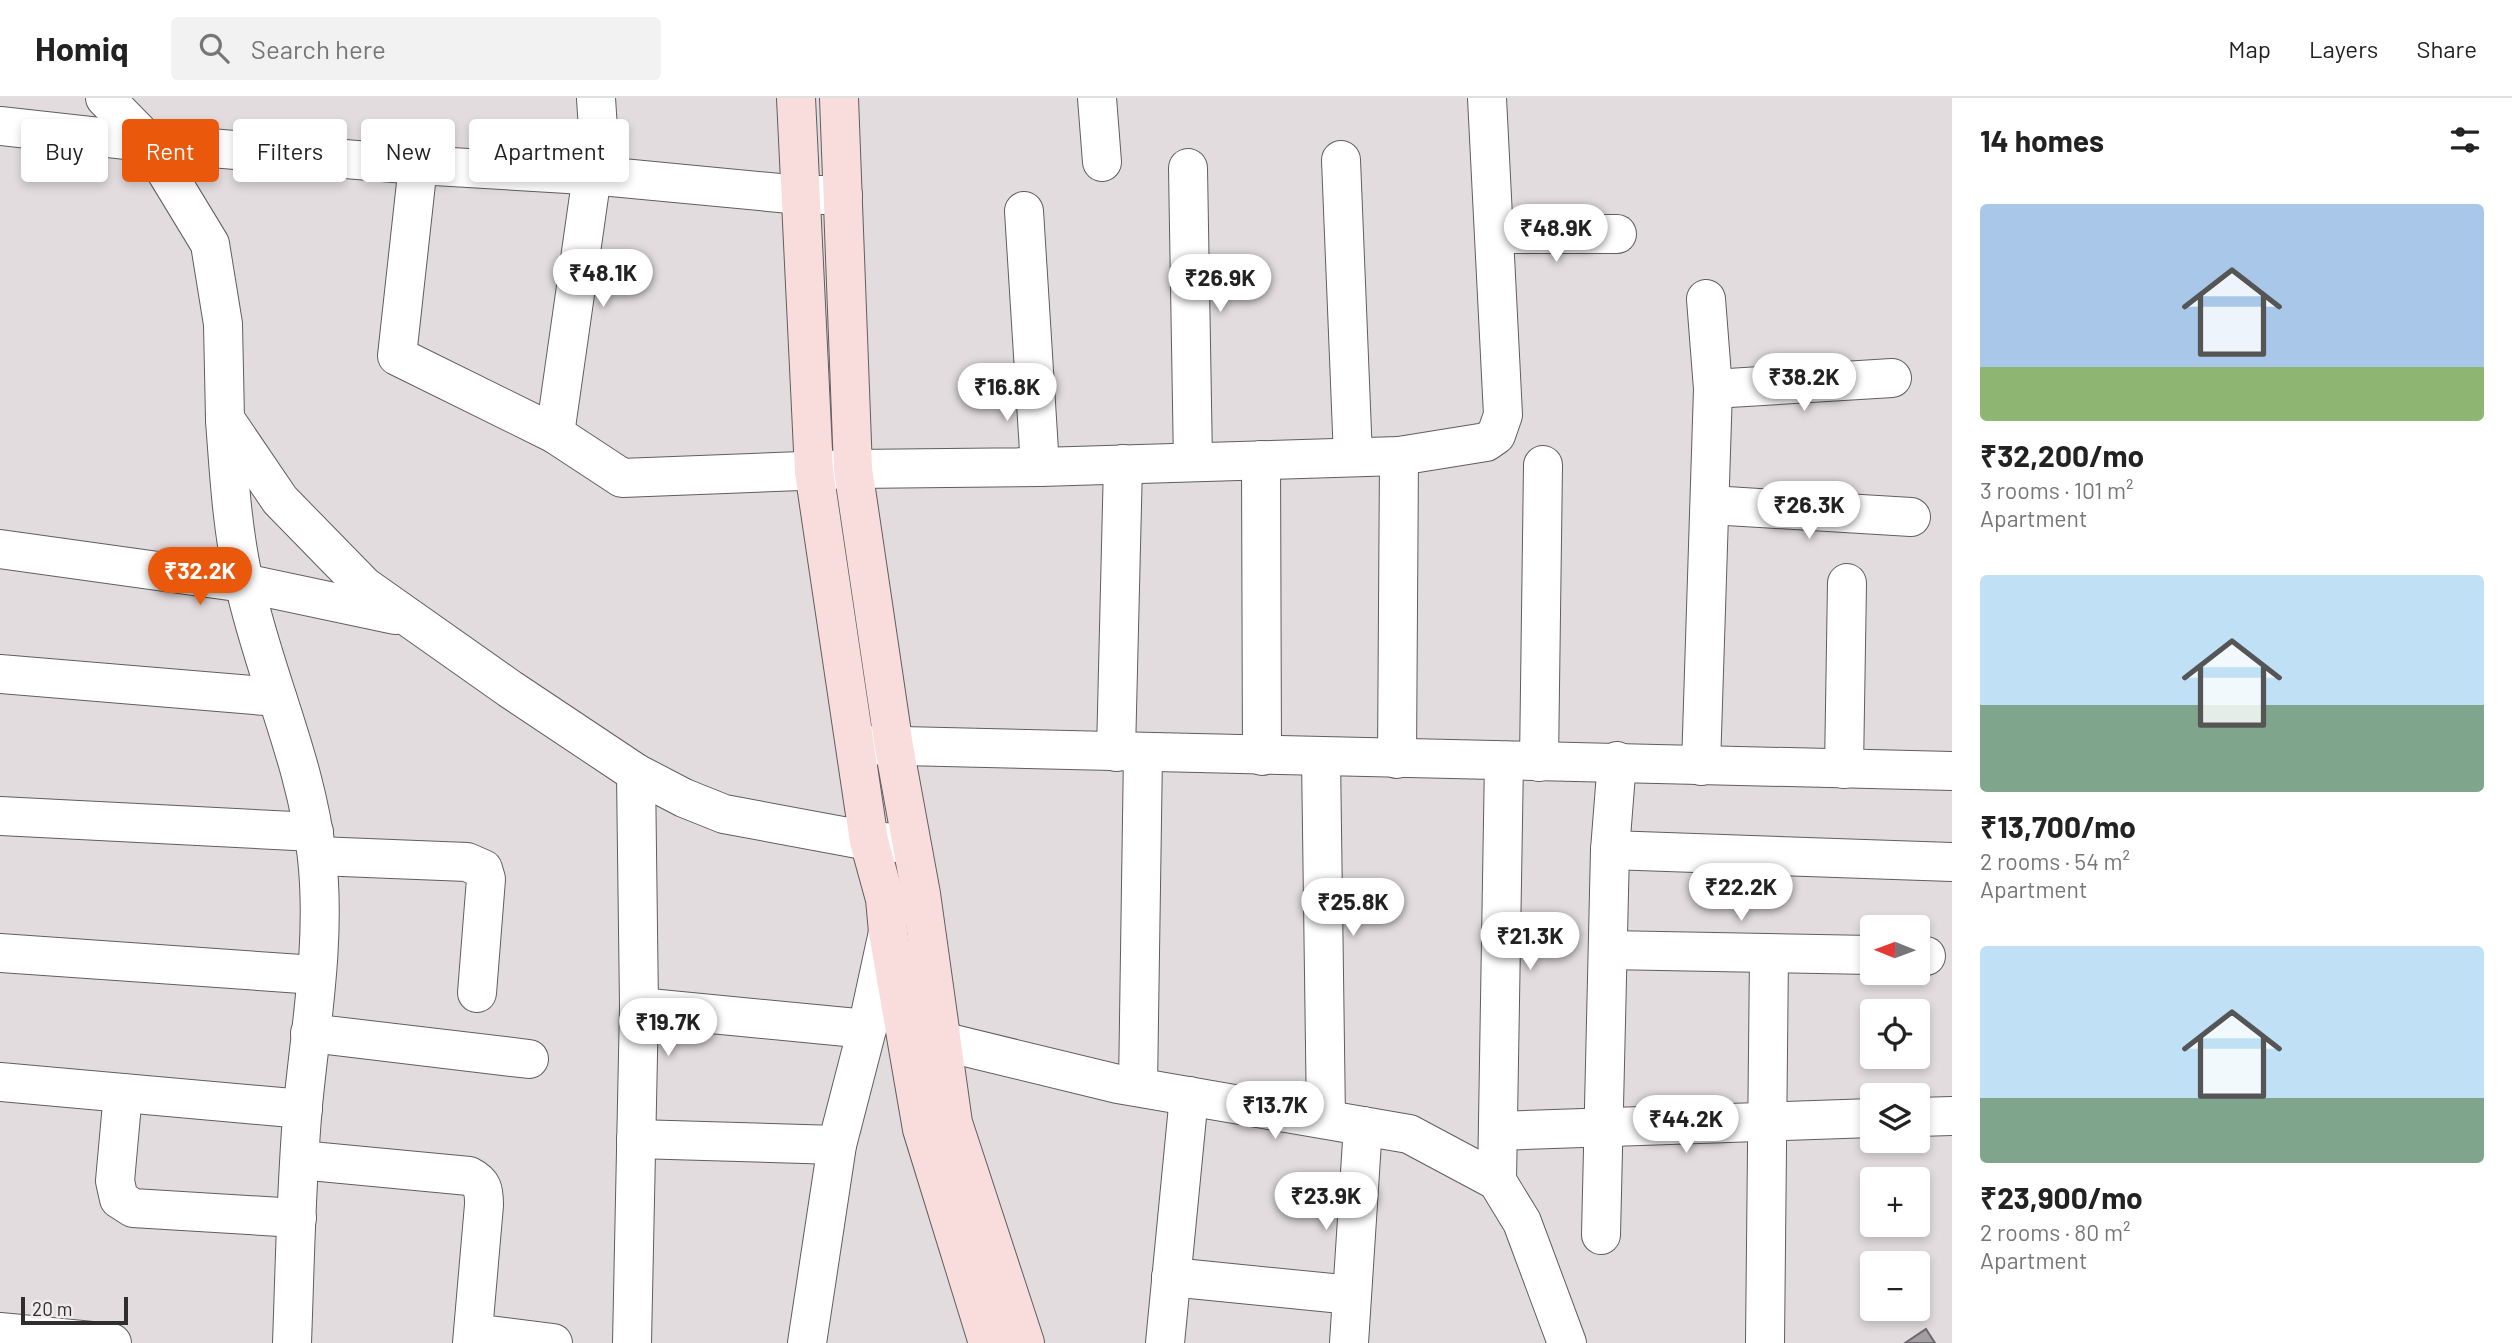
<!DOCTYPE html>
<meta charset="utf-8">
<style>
:root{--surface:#fff;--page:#f2f2f2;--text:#222;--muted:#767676;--line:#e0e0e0;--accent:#ea580c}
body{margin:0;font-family:Barlow,sans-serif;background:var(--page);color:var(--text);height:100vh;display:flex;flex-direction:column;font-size:26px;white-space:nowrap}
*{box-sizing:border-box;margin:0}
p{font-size:23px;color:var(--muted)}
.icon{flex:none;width:38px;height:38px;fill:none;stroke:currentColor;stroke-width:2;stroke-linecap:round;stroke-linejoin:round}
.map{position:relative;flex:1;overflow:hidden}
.side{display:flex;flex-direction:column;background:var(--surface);width:560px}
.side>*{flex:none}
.top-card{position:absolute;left:21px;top:21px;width:665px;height:63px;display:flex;gap:14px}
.needle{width:46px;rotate:271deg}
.controls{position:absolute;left:1860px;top:817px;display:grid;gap:14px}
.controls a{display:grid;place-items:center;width:70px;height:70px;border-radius:7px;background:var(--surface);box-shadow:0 4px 10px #0003;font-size:35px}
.scale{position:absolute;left:21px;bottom:18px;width:107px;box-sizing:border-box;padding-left:7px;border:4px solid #2f2d2e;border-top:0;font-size:19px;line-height:24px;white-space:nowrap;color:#2f2d2e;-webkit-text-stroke:5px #efeaeb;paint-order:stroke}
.price{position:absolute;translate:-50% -60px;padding:0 16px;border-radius:24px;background:#fff;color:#222;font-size:23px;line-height:46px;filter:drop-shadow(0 2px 4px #0008)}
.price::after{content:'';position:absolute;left:50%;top:42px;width:21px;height:16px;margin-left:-10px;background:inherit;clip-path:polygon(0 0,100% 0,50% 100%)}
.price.selected{background:var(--accent);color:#fff}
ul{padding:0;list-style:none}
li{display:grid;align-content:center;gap:14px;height:371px;padding:0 28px}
li span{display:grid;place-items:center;height:217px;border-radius:7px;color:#555}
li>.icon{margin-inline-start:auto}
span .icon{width:126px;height:126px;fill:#fffc;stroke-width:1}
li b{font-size:30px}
h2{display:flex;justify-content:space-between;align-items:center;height:84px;padding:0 28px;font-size:30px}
.pill{padding:0 24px;border-radius:7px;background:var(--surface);box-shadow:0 4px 10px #0003;font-size:24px;line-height:63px}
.pill.selected{background:var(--accent);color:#fff}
header{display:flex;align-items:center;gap:42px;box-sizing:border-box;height:98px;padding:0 35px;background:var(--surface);border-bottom:2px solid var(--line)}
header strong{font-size:33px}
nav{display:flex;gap:38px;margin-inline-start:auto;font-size:24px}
.search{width:490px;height:63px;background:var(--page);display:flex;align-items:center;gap:18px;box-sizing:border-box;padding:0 24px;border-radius:7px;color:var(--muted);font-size:26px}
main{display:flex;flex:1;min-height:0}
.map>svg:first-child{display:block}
.building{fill:#a29ea1;stroke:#6d696c;stroke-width:2}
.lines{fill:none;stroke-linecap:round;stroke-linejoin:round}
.minor-casing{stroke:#615d5e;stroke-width:40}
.tertiary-casing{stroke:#615d5e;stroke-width:40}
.secondary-casing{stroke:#615d5e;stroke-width:40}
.minor{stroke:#fff;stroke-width:38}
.tertiary{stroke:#fff;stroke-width:38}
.secondary{stroke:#f9dddd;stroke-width:38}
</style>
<header>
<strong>Homiq</strong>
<div class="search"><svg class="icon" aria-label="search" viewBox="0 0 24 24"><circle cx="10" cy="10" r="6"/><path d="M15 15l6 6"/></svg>Search here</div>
<nav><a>Map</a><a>Layers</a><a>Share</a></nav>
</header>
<main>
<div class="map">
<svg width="1952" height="1245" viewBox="0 0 1952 1245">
<rect width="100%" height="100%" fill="#e2dcde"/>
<polygon class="building" points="1926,1231 1935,1245 1905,1245"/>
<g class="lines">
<defs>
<g id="minor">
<polyline points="105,0 148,44 210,146 223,226 225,321 280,402 364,488 510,591 636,675 684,700 724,716 869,743 911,746"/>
<polyline points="596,0 601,78"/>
<polyline points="1097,0 1102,64"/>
<polyline points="1341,62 1353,359"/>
<polyline points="418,67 397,258 555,336 622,380 853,371 1040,369 1024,113"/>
<polyline points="1188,70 1193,364"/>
<polyline points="1495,136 1617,136"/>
<polyline points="1713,291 1892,280"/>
<path d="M 225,322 C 229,376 232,431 244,484 C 264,577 307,664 317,760 C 326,842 311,925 303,1007 C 296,1086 295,1166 292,1245"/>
<polyline points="555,336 592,77"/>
<polyline points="1261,362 1262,658"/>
<polyline points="1040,369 1399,358 1486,344 1496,337 1503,317 1487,0"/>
<polyline points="1710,407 1911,419"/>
<polyline points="0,451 244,485 395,517"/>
<polyline points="0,576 277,599"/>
<polyline points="860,647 1952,673"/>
<polyline points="1116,654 1123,366"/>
<polyline points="1321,659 1326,1021"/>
<polyline points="1397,661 1399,358"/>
<polyline points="1539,664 1543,367"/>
<polyline points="1701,668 1713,291 1706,201"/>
<polyline points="1844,671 1847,485"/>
<polyline points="0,718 314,734"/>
<polyline points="1610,752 1952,764"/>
<polyline points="317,758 467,764 483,771 486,781 477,895"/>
<polyline points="1608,852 1872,857"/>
<polyline points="0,855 316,877"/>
<polyline points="1918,858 1926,858"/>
<polyline points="639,909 867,931"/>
<polyline points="310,935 529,961"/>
<polyline points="0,984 303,1011"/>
<polyline points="1138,989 1143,655"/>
<polyline points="123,995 115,1083 119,1101 133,1110 297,1120"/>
<polyline points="1918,1019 1952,1018"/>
<polyline points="1498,1033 1872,1020"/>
<polyline points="636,1041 837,1047"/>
<path d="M 300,1062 L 469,1078 C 483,1085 484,1092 484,1107 L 472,1245"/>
<polyline points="1497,1083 1504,663"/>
<polyline points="1601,1137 1610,752 1617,663"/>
<polyline points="1171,1179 1352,1197"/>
<polyline points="0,1234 112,1245"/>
<polyline points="473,1235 553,1245"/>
<polyline points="632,1245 639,909 636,675"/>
<polyline points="807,1245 837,1047 867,931 888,834"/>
<polyline points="1165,1245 1189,998"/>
<polyline points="1349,1245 1363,1028"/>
<polyline points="1765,1245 1769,855"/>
</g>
<g id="tertiary">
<polyline points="0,28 162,46 418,67 601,78 801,97 843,97"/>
<polyline points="909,941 941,943 1118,986 1409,1036 1497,1083 1522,1124 1567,1245"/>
</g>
<g id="secondary">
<polyline points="796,0 814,373 869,743 885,801 888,834 922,1031 988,1245"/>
<polyline points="839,0 853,371 894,649 921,796 953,1025 1025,1245"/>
</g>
</defs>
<use href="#minor" class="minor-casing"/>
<use href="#tertiary" class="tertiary-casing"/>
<use href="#secondary" class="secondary-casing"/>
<use href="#minor" class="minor"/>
<use href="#tertiary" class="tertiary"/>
<use href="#secondary" class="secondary"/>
</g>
</svg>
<div class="controls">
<a><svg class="needle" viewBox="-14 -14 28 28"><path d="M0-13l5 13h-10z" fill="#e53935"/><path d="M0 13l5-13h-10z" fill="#767676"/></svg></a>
<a><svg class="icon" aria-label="locate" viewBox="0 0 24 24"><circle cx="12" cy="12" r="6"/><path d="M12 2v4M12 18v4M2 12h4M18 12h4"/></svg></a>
<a><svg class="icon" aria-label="layers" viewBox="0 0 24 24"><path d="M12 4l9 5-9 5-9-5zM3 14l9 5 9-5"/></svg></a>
<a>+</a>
<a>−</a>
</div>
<div class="scale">20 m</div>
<b class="price" style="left:1556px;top:166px">₹48.9K</b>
<b class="price" style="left:603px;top:211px">₹48.1K</b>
<b class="price" style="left:1220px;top:216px">₹26.9K</b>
<b class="price" style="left:1804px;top:315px">₹38.2K</b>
<b class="price" style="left:1007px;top:325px">₹16.8K</b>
<b class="price" style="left:1809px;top:443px">₹26.3K</b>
<b class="price selected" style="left:200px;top:509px">₹32.2K</b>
<b class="price" style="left:1741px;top:825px">₹22.2K</b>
<b class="price" style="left:1353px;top:840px">₹25.8K</b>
<b class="price" style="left:1530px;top:874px">₹21.3K</b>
<b class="price" style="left:668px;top:960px">₹19.7K</b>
<b class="price" style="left:1275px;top:1043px">₹13.7K</b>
<b class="price" style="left:1686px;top:1057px">₹44.2K</b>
<b class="price" style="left:1326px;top:1134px">₹23.9K</b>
<div class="top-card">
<a class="pill">Buy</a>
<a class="pill selected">Rent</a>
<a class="pill">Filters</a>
<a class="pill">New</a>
<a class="pill">Apartment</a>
</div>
</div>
<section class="side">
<h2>14 homes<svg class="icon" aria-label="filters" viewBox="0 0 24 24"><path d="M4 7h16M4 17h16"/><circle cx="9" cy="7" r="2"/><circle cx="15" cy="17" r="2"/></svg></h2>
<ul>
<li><span style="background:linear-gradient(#a9c7e8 75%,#8fb573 0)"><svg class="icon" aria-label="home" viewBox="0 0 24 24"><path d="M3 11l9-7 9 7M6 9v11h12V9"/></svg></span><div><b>₹32,200/mo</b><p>3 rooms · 101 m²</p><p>Apartment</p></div></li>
<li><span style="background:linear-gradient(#bfe0f5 60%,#7fa58c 0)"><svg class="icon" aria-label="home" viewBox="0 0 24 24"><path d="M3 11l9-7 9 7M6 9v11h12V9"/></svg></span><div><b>₹13,700/mo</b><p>2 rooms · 54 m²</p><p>Apartment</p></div></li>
<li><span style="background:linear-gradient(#bfe0f5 70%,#7fa58c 0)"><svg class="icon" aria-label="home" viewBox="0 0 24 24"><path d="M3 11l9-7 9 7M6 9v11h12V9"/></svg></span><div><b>₹23,900/mo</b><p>2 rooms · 80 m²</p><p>Apartment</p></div></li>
</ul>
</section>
</main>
